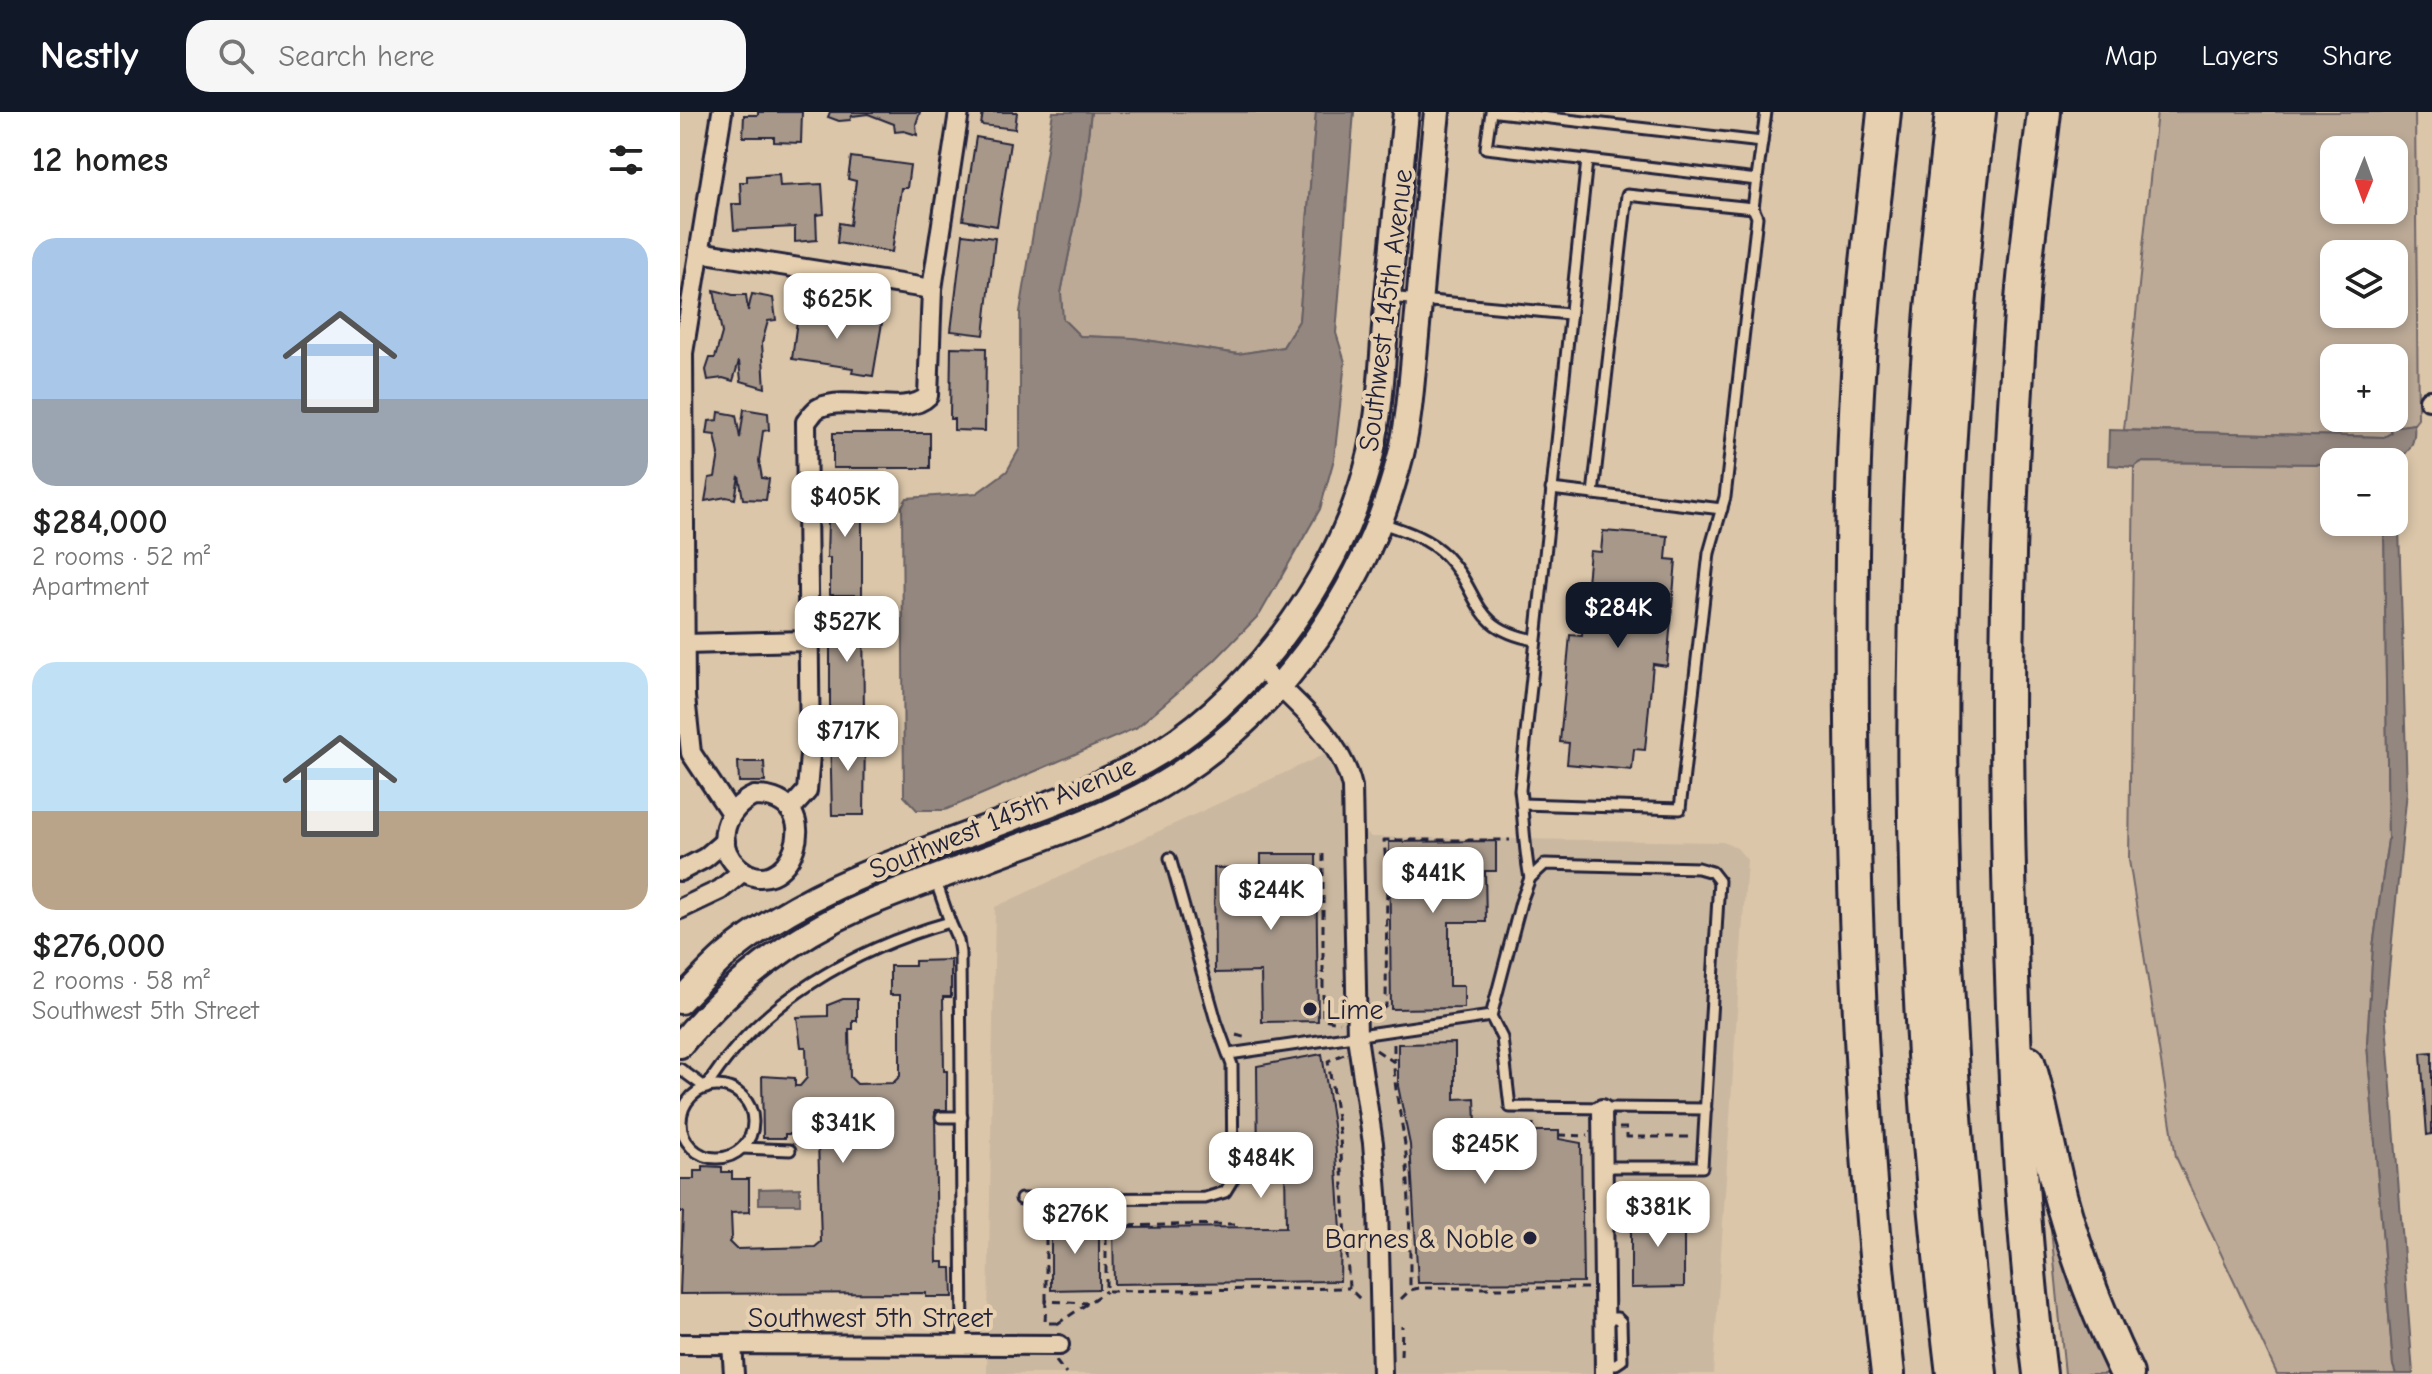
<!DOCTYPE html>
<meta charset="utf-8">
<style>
:root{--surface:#fff;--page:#f6f6f6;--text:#222;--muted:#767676;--accent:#111827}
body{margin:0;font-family:"Comic Neue",sans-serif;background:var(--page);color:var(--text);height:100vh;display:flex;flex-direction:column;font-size:30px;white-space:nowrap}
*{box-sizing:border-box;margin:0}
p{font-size:26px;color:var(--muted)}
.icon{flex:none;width:44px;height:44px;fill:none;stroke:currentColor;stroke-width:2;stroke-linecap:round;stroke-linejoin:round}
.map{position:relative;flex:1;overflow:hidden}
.sheet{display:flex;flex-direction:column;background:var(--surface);width:680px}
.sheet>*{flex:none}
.needle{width:52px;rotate:181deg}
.controls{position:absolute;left:1640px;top:24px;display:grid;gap:16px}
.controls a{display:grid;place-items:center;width:88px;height:88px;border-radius:16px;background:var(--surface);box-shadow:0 4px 12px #0003;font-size:40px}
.price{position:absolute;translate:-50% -68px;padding:0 18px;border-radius:16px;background:#fff;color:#222;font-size:26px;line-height:52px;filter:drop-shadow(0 2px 4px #0008)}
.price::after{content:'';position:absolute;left:50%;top:48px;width:24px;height:18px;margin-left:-12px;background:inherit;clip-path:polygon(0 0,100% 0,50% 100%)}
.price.selected{background:var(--accent);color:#fff}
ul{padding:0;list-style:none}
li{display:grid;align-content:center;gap:16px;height:424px;padding:0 32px}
li span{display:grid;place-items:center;height:248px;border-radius:24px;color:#555}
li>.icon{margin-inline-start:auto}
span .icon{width:144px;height:144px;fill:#fffc;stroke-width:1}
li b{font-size:34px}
h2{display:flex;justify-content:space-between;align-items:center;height:96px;padding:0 32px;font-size:34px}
header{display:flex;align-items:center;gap:48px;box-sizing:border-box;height:112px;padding:0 40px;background:var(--accent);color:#fff}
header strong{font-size:38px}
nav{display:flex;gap:44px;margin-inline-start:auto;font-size:28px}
.search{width:560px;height:72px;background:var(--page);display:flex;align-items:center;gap:20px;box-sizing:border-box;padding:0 28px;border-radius:24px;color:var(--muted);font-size:30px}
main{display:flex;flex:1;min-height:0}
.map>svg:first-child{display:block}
.built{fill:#cbb8a0}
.green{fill:#bcaa97;stroke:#6f6669;stroke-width:2;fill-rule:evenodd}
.water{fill:#94877f;stroke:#665f64;stroke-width:2}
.building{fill:#a7988a;stroke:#22223b;stroke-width:2}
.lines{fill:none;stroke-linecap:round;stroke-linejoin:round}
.lane-casing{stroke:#22223b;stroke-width:15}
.street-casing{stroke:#22223b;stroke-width:24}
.secondary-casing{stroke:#22223b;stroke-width:30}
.highway-casing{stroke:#22223b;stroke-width:38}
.path{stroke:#22223b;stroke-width:3;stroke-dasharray:8 6;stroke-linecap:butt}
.lane{stroke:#e7d0b0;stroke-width:9}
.street{stroke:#e7d0b0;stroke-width:18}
.secondary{stroke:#e7d0b0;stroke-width:24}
.highway{stroke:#e7d0b0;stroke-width:32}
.poi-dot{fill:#22223b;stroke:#e7d0b0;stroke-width:3}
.labels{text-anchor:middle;stroke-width:8;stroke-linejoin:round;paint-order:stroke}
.street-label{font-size:28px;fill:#22223b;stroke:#e7d0b0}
.poi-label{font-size:28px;fill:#22223b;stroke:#e7d0b0;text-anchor:start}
</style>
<header>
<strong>Nestly</strong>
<div class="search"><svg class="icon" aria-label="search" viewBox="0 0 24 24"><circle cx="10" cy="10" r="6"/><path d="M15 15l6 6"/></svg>Search here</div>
<nav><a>Map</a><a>Layers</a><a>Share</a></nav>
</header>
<main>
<section class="sheet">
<h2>12 homes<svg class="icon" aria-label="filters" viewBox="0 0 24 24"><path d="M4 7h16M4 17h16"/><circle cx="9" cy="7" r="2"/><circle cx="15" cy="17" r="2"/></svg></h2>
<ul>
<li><span style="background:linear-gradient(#a9c7e8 65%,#9aa5b1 0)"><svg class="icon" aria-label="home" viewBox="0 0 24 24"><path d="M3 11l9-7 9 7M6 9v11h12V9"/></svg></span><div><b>$284,000</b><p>2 rooms · 52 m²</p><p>Apartment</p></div></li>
<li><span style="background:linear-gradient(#bfe0f5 60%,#b9a48a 0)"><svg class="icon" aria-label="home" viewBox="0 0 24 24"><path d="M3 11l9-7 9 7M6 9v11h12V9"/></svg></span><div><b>$276,000</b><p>2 rooms · 58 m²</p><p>Southwest 5th Street</p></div></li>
</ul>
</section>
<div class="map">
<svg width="1752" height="1262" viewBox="0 0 1752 1262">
<rect width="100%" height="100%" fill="#dbc6a9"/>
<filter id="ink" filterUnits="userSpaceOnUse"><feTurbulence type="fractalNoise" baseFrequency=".0125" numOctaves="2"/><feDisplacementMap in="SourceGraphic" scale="16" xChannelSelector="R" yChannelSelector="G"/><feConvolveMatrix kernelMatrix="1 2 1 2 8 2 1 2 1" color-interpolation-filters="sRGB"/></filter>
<g filter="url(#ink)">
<polygon class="built" points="669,631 681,661 685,720 691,725 1043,730 1057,736 1067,748 1033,1262 307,1262 315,795"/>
<g class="green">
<polygon points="411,0 636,0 619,209 603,235 558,242 453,226 400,224 382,207 381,181 400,87"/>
<path d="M 1477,0 L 1735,0 L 1738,307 L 1734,312 L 1712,316 L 1711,321 L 1704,325 L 1444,318 ZM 1654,38 L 1714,38 L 1714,98 L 1654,98 ZM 1654,142 L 1714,142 L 1714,202 L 1654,202 ZM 1654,246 L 1714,246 L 1714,306 L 1654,306 Z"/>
<polygon points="1461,350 1654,352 1654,410 1704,410 1708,728 1693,835 1687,932 1713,1253 1716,1262 1597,1262 1496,1045 1449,748 1454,355"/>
<polygon points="1369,1096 1436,1262 1385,1262"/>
</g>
<g class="water">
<polygon points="373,0 411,0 400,87 381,181 383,207 400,224 453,226 558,242 603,235 619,209 636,0 674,0 656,221 665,250 654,347 640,397 580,502 534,549 456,616 265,698 237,698 224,684 222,394 227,386 297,381 327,359 340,336 340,200"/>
<path d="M 1734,312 C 1736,331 1730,338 1717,350 L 1727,679 L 1705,898 L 1733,1262 L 1716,1262 L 1713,1253 L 1687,932 L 1693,835 L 1708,728 L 1704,410 L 1714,410 L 1714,350 L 1654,350 L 1654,352 L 1461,350 L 1454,355 L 1428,353 L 1429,318 L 1704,325 L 1711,321 L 1711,315 Z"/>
<polygon points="120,1076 120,1092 79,1092 79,1077"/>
</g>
<g class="building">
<polygon points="78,0 122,0 121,31 94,30 94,25 63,25 64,3 78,3"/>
<polygon points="150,0 240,0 236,12 237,23 224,19 215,20 214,12 188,2 172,4 170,8 159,9 148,5"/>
<polygon points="303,0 337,0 335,17 301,13"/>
<polygon points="296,25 330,31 317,114 283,108"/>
<polygon points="171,45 230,53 227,76 221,76 212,140 157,131 159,111 170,113 176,69 168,67"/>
<polygon points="99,62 100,74 142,72 144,102 136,103 137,128 115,130 115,115 54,118 52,92 61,92 60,70 67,70 67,64"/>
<polygon points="283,122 315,126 304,223 271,219"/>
<polygon points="34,178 53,183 66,183 68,199 72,182 93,186 96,208 88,209 82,231 85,276 61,269 59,249 53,269 43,266 28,268 26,258 30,246 35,246 42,221"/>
<polygon points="119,193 138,195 136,204 181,211 182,202 203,205 193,264 172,261 173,256 112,247"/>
<polygon points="271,235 306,236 305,319 274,318 274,307 270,307"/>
<polygon points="64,297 88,301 89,318 83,319 79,349 82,366 89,367 86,388 63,387 59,364 55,387 46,385 25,389 29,366 35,365 39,342 35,323 27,322 29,309 38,308 39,300 56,303 60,326"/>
<rect x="153" y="321" width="97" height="35"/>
<polygon points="149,372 182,372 182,483 150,483 150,446 147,446"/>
<polygon points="923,419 988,424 986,447 996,448 987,554 973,552 965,638 954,637 952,658 887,652 889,631 880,630 890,523 902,524 910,439 921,440"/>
<polygon points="183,496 184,607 150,607 150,497"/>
<polygon points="150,620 185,620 184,703 152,703"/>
<polygon points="58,650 84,650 85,670 59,670"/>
<polygon points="816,729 816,759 805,759 806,810 769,810 769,874 784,874 784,896 711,897 709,730"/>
<polygon points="581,742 636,742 638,909 582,910 581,860 535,861 534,756 581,755"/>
<polygon points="271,848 271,885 263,885 264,959 267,959 267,998 255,998 257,1150 264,1150 264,1156 272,1156 273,1185 246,1185 246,1181 0,1182 3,1100 0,1100 0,1067 14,1067 14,1059 23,1059 23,1054 42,1055 42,1060 52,1060 52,1067 69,1067 69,1100 51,1101 52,1125 49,1130 56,1137 135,1135 141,1130 138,1027 142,1027 142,1022 135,1016 112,1017 112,1022 105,1022 105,1026 83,1026 82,964 115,966 115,974 120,974 127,966 126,935 121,935 117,905 148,904 148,893 163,887 177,887 177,909 173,909 173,917 169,917 170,965 177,972 213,971 220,964 220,883 210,883 210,854 235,854 235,849"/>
<polygon points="775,931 775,987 795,986 796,1012 808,1012 812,1032 825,1028 825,1019 879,1019 879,1027 901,1031 903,1170 738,1171 730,1033 718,974 718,932"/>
<polygon points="1752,940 1752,1022 1747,1023 1741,941"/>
<polygon points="642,942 655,1026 661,1118 660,1169 434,1172 433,1116 606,1115 605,1055 578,1056 577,954"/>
<polygon points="1004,1098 1004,1175 951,1176 951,1099"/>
<polygon points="371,1110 419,1110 419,1177 371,1178"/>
</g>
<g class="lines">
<defs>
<g id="lane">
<polyline points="811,0 806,36 1077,68"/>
<polyline points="817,0 1082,30"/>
<polyline points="1073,96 1086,0"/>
<polyline points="708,185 889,202"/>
<polyline points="871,377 1042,397"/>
<path d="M 699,410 C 722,418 747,425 765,443 C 803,482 789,516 855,528"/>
<polyline points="842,692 1000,697 1029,441 1045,385 1077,105 1073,96 947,83 913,382"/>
<path d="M 850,766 C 844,737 844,708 840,678 L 907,48"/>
<polyline points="255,767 270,810"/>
<polyline points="549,942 811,904"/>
<path d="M 0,957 L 26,976 C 79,890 174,837 270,810 L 278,828 L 280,841 L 283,1233"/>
<circle cx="37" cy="1010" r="36"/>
<polyline points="261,1005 282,1005"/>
<polyline points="62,1036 110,1038"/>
<polyline points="923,1055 1022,1055 1039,769 1032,760 1018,756 865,752 850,766 841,790 811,904 822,926 830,995 1026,997"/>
<polyline points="341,1087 525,1086 545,1080 553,1067 552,953 536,909 490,746"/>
<polyline points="924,1206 937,1206 941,1210 942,1248 936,1252 925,1252"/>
</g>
<g id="street">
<polyline points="42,0 3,241 5,585 11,641 51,701"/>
<polyline points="19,140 252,177"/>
<polyline points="1749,288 1752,288"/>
<polyline points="5,532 129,529"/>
<path d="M 579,555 C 614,589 661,626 672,675 L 677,925 L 693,1031 L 698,1094 L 702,1262"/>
<path d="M 74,684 C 155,683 106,801 57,754 C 33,731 46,696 74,684 Z"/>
<path d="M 110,698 L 127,679 L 130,643 L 126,310 C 130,306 134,298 139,296 C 167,282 227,306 248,284 L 252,177 L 279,0"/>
<polyline points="0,759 25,746 45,729"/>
<polyline points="0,797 40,778 63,759"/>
<polyline points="922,997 925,1262"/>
<polyline points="0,1232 379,1233"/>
<polyline points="52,1232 54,1262"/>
</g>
<g id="secondary">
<path d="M 0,889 C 15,874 29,858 45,844 C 127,774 237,743 335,705 C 384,686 435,668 480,640 C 580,576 664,456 691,341 C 700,300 702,256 705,215 C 712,143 719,72 726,0"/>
<path d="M 0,933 C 48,874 112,825 183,794 C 223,777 265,763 306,747 C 369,723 437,702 494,665 C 607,592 688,473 721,342 C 730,305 732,263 736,224 C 743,149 749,75 757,0"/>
</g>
<g id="highway">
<path d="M 1204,0 C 1198,61 1189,122 1184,183 C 1171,324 1171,467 1172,609 C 1174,827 1183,1045 1208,1262"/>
<path d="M 1272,0 C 1222,418 1222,844 1273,1262"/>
<path d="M 1299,0 C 1248,417 1249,845 1300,1262"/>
<path d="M 1348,950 C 1363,997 1369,1046 1383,1094 C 1399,1152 1421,1208 1447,1262"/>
<path d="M 1360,1262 C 1342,1119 1335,974 1331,831 C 1324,617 1325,403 1342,189 C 1347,126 1357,63 1364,0"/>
</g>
</defs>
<use href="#lane" class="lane-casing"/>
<use href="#street" class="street-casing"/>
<use href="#secondary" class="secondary-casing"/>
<use href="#highway" class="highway-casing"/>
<g class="path">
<polyline points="643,742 643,907 660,910"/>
<polyline points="692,906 706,894 707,763 704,728 830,728"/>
<polyline points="556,923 567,926"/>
<polyline points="714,932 714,948"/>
<path d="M 696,938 L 714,950 C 714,981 723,1010 726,1042 C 730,1087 730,1132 730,1178"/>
<polyline points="664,942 648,949 660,1025 669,1176 682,1189"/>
<polyline points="939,1016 947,1016 947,1025 1012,1025"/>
<polyline points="853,1019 853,1007"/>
<polyline points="879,1023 908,1024"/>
<polyline points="938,1079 1008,1080"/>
<polyline points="366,1097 366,1189"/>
<polyline points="939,1109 951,1109"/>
<polyline points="555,1112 426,1114 426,1179 669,1176"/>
<polyline points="721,1187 730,1178 739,1176 910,1176"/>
<polyline points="377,1211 365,1211 366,1189 408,1191"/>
<polyline points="377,1212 426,1179"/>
<polyline points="721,1244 722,1214"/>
<polyline points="376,1249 386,1262"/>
</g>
<use href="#lane" class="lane"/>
<use href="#street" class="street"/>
<use href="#secondary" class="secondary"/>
<use href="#highway" class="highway"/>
</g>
</g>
<g class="poi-dot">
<circle cx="630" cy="897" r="8"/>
<circle cx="850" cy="1126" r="8"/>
</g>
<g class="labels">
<g class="street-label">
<text transform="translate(705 198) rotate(-83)" y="10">Southwest 145th Avenue</text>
<text transform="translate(322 705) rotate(-22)" y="10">Southwest 145th Avenue</text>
<text x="190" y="1215">Southwest 5th Street</text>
</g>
<g class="poi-label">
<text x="646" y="907">Lime</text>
<text x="834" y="1136" text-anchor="end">Barnes &amp; Noble</text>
</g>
</g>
</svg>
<div class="controls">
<a><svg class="needle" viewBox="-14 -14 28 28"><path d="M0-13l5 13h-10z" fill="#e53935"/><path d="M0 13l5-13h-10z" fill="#767676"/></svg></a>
<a><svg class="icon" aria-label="layers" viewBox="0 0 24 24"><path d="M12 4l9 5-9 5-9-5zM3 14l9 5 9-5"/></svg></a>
<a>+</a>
<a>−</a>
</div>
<b class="price" style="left:157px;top:229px">$625K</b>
<b class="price" style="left:165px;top:427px">$405K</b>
<b class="price selected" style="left:938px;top:538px">$284K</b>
<b class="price" style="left:167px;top:552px">$527K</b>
<b class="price" style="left:168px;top:661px">$717K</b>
<b class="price" style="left:753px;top:803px">$441K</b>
<b class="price" style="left:591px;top:820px">$244K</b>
<b class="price" style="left:163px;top:1053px">$341K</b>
<b class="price" style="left:805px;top:1074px">$245K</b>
<b class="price" style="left:581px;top:1088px">$484K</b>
<b class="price" style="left:978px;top:1137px">$381K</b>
<b class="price" style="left:395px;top:1144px">$276K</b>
</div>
</main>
